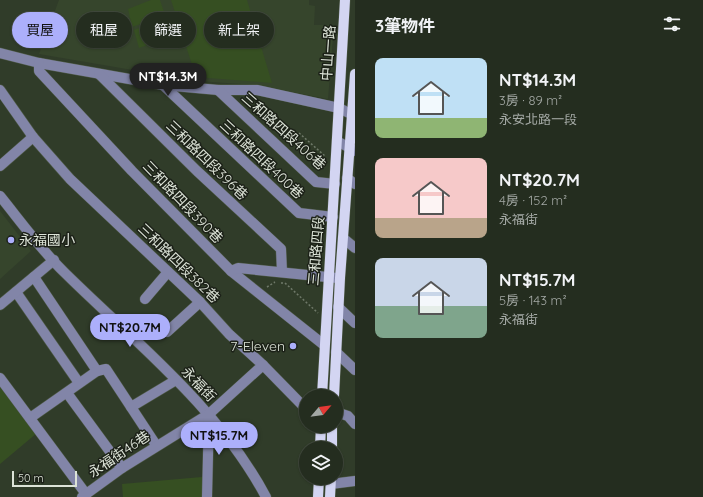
<!DOCTYPE html>
<html lang="zh-TW">
<meta charset="utf-8">
<style>
:root{--surface:#242d1f;--page:#2c3528;--text:#f1f3f6;--muted:#a3a8a4;--line:#41493d;--accent:#acaffb}
body{margin:0;font-family:Quicksand,"Noto Sans TC",sans-serif;background:var(--page);color:var(--text);height:100vh;display:flex;flex-direction:column;font-size:15px;white-space:nowrap}
*{box-sizing:border-box;margin:0}
p{font-size:13px;color:var(--muted)}
.icon{flex:none;width:22px;height:22px;fill:none;stroke:currentColor;stroke-width:2;stroke-linecap:round;stroke-linejoin:round}
.map{position:relative;flex:1;overflow:hidden}
.side{display:flex;flex-direction:column;background:var(--surface);width:348px}
.side>*{flex:none}
.banner{position:absolute;left:12px;top:12px;width:283px;height:36px;display:flex;gap:8px}
.needle{width:26px;rotate:61deg}
.controls{position:absolute;left:299px;top:389px;display:grid;gap:8px}
.controls a{display:grid;place-items:center;width:44px;height:44px;border-radius:50%;background:var(--surface);box-shadow:0 1px 3px #0004,0 0 0 1px var(--line);font-size:20px}
.scale{position:absolute;left:12px;bottom:10px;width:65px;box-sizing:border-box;padding-left:4px;border:2px solid #dce3d7;border-top:0;font-size:11px;line-height:14px;white-space:nowrap;color:#dce3d7;-webkit-text-stroke:3px #1c2118;paint-order:stroke}
.price{position:absolute;translate:-50% -34px;padding:0 9px;border-radius:14px;background:var(--accent);color:#111;font-size:13px;line-height:26px;filter:drop-shadow(0 1px 2px #0008)}
.price::after{content:'';position:absolute;left:50%;top:24px;width:12px;height:9px;margin-left:-6px;background:inherit;clip-path:polygon(0 0,100% 0,50% 100%)}
.price.selected{background:#222;color:#fff}
ul{padding:0;list-style:none}
li{display:flex;align-items:center;gap:12px;height:100px;padding:0 20px}
li span{display:grid;place-items:center;flex:none;width:112px;height:80px;border-radius:8px;color:#555}
li>.icon{margin-inline-start:auto}
span .icon{width:48px;height:48px;fill:#fffc;stroke-width:1}
li b{font-size:17px}
h2{display:flex;justify-content:space-between;align-items:center;height:48px;padding:0 20px;font-size:17px}
.tag{padding:0 14px;border-radius:18px;background:var(--surface);box-shadow:0 1px 3px #0004,0 0 0 1px var(--line);font-size:14px;line-height:36px}
.tag.selected{background:var(--accent);color:#111}
main{display:flex;flex:1;min-height:0}
.map>svg:first-child{display:block}
.built{fill:#36452c}
.green{fill:#364f22}
.lines{fill:none;stroke-linecap:round;stroke-linejoin:round}
.minor-casing{stroke:#4f5a48;stroke-width:11}
.major-casing{stroke:#4f5a48;stroke-width:11}
.path{stroke:#6f7969;stroke-width:1.5;stroke-dasharray:2 2;stroke-linecap:butt}
.minor{stroke:#8285a8;stroke-width:10}
.major{stroke:#d3d5f2;stroke-width:10}
.poi-dot{fill:#acaffb;stroke:#1c2118;stroke-width:1.5}
.labels{text-anchor:middle;stroke-width:3;stroke-linejoin:round;paint-order:stroke}
.street-label{font-size:14px;fill:#dce3d7;stroke:#1c2118}
.poi-label{font-size:14px;fill:#dce3d7;stroke:#1c2118;text-anchor:start}
</style>
<main>
<div class="map">
<svg width="355" height="497" viewBox="0 0 355 497">
<rect width="100%" height="100%" fill="#303c29"/>
<g class="built">
<polygon points="59,0 309,0 309,5 315,6 314,25 334,25 328,99 256,85 197,81 39,54"/>
<polygon points="0,211 31,251 0,279"/>
</g>
<g class="green">
<polygon points="151,0 160,0 165,15 132,27 128,9"/>
<polygon points="171,0 247,0 272,83 196,77"/>
<polygon points="166,18 171,36 139,48 134,30"/>
<polygon points="0,384 37,433 0,464"/>
<polygon points="202,477 202,497 123,497 122,484"/>
</g>
<g class="lines">
<defs>
<g id="minor">
<polyline points="0,53 39,63 163,85 218,90 257,90 339,108 355,116"/>
<polyline points="39,63 39,71 132,171 231,271 324,345"/>
<polyline points="99,74 197,171 281,249 282,272"/>
<polyline points="163,85 299,213 333,217"/>
<polyline points="0,90 33,137 70,179 200,302 229,334 263,365 306,409"/>
<polyline points="218,90 316,182 335,184"/>
<polyline points="337,141 355,151"/>
<polyline points="0,166 33,137"/>
<polyline points="347,178 355,184"/>
<path d="M 0,196 C 21,222 41,250 65,273 C 136,343 218,407 266,497"/>
<polyline points="343,238 355,248"/>
<polyline points="231,271 238,268 337,278"/>
<polyline points="34,277 97,371"/>
<polyline points="16,292 79,383"/>
<polyline points="145,299 168,272"/>
<polyline points="0,305 54,260"/>
<polyline points="338,307 355,323"/>
<polyline points="167,332 200,302"/>
<polyline points="336,352 355,370"/>
<polyline points="0,378 86,494"/>
<polyline points="67,393 122,468"/>
<polyline points="131,407 176,380"/>
<polyline points="336,412 348,416 355,424"/>
<polyline points="30,418 97,371 106,369 156,445"/>
<polyline points="331,484 355,481"/>
<polyline points="82,497 122,468 209,414 263,365"/>
<polyline points="207,497 209,414"/>
</g>
<g id="major">
<polyline points="322,396 345,0"/>
<polyline points="334,396 340,278 355,74"/>
<polyline points="320,448 321,426"/>
<polyline points="332,448 332,426"/>
<polyline points="318,497 319,478"/>
<polyline points="330,497 331,478"/>
</g>
</defs>
<use href="#minor" class="minor-casing"/>
<use href="#major" class="major-casing"/>
<g class="path">
<polyline points="299,133 325,156"/>
<polyline points="281,283 285,283 318,313"/>
<polyline points="267,287 275,282"/>
</g>
<use href="#minor" class="minor"/>
<use href="#major" class="major"/>
</g>
<g class="poi-dot">
<circle cx="11" cy="240" r="4"/>
<circle cx="293" cy="346" r="4"/>
</g>
<g class="labels">
<g class="street-label">
<text transform="translate(328 53) rotate(-86)" y="5">中山一路</text>
<text transform="translate(284 131) rotate(42)" y="5">三和路四段406巷</text>
<text transform="translate(262 159) rotate(43)" y="5">三和路四段400巷</text>
<text transform="translate(207 160) rotate(44)" y="5">三和路四段396巷</text>
<text transform="translate(183 202) rotate(46)" y="5">三和路四段390巷</text>
<text transform="translate(316 251) rotate(-85)" y="5">三和路四段</text>
<text transform="translate(179 263) rotate(44)" y="5">三和路四段382巷</text>
<text transform="translate(199 384) rotate(46)" y="5">永福街</text>
<text transform="translate(119 454) rotate(-34)" y="5">永福街46巷</text>
</g>
<g class="poi-label">
<text x="19" y="245">永福國小</text>
<text x="285" y="351" text-anchor="end">7-Eleven</text>
</g>
</g>
</svg>
<div class="controls">
<a><svg class="needle" viewBox="-14 -14 28 28"><path d="M0-13l5 13h-10z" fill="#e53935"/><path d="M0 13l5-13h-10z" fill="#a3a8a4"/></svg></a>
<a><svg class="icon" aria-label="layers" viewBox="0 0 24 24"><path d="M12 4l9 5-9 5-9-5zM3 14l9 5 9-5"/></svg></a>
</div>
<div class="scale">50 m</div>
<b class="price selected" style="left:168px;top:97px">NT$14.3M</b>
<b class="price" style="left:130px;top:348px">NT$20.7M</b>
<b class="price" style="left:219px;top:456px">NT$15.7M</b>
<div class="banner">
<a class="tag selected">買屋</a>
<a class="tag">租屋</a>
<a class="tag">篩選</a>
<a class="tag">新上架</a>
</div>
</div>
<section class="side">
<h2>3筆物件<svg class="icon" aria-label="filters" viewBox="0 0 24 24"><path d="M4 7h16M4 17h16"/><circle cx="9" cy="7" r="2"/><circle cx="15" cy="17" r="2"/></svg></h2>
<ul>
<li><span style="background:linear-gradient(#bfe0f5 75%,#8fb573 0)"><svg class="icon" aria-label="home" viewBox="0 0 24 24"><path d="M3 11l9-7 9 7M6 9v11h12V9"/></svg></span><div><b>NT$14.3M</b><p>3房 · 89 m²</p><p>永安北路一段</p></div></li>
<li><span style="background:linear-gradient(#f6c9c9 75%,#b9a48a 0)"><svg class="icon" aria-label="home" viewBox="0 0 24 24"><path d="M3 11l9-7 9 7M6 9v11h12V9"/></svg></span><div><b>NT$20.7M</b><p>4房 · 152 m²</p><p>永福街</p></div></li>
<li><span style="background:linear-gradient(#c9d6e8 60%,#7fa58c 0)"><svg class="icon" aria-label="home" viewBox="0 0 24 24"><path d="M3 11l9-7 9 7M6 9v11h12V9"/></svg></span><div><b>NT$15.7M</b><p>5房 · 143 m²</p><p>永福街</p></div></li>
</ul>
</section>
</main>
